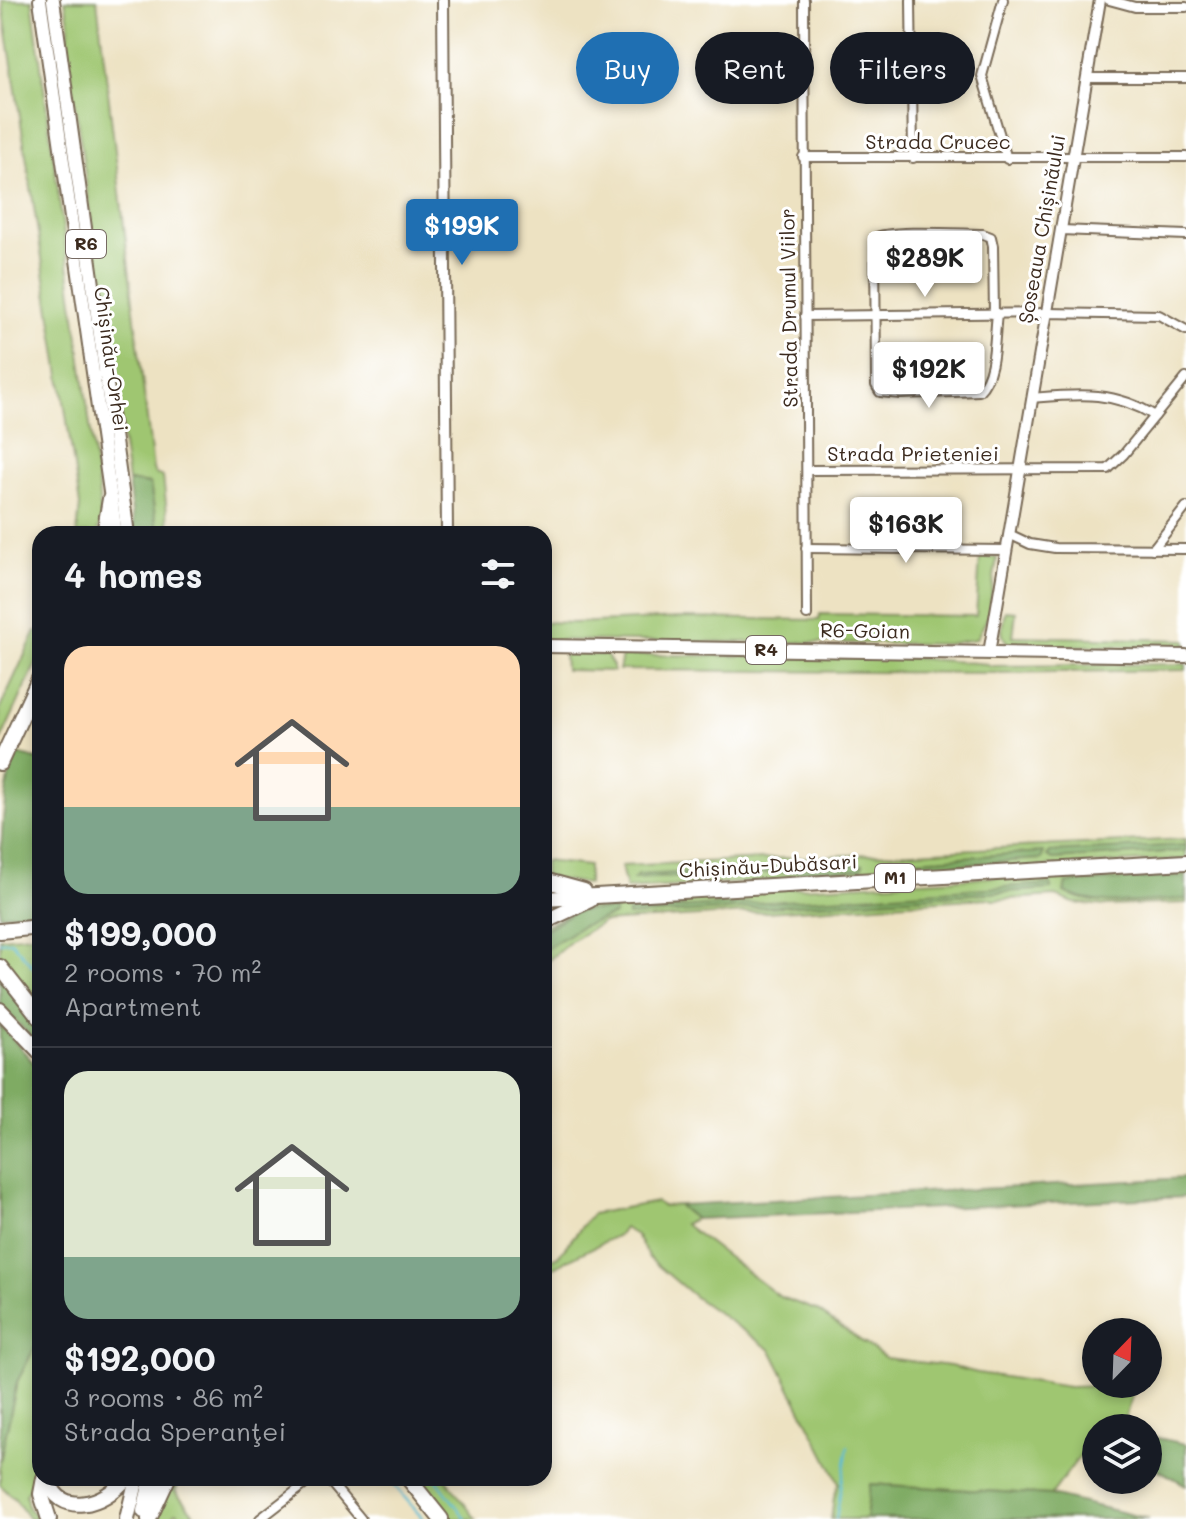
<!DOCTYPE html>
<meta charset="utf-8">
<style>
:root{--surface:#171b24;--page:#20242c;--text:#f1f3f6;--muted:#9ea1a6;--line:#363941;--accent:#1f6fb2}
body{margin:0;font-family:Mali,sans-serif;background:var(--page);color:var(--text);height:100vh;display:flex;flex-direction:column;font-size:30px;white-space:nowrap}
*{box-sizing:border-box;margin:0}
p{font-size:26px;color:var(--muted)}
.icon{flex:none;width:44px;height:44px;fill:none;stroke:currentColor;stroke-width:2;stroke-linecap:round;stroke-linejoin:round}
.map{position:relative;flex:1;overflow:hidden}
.side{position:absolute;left:32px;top:526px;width:520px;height:960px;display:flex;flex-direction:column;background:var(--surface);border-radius:24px;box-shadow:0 4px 12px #0003}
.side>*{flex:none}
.guide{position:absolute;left:576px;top:32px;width:490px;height:72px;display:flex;gap:16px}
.needle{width:52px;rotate:23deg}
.tools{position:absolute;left:1082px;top:1318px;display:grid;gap:16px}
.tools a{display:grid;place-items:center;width:80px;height:80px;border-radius:50%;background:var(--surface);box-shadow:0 4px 12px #0003;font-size:40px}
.price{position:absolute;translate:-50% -68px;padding:0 18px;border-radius:8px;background:#fff;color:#222;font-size:26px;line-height:52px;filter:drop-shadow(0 2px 4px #0008)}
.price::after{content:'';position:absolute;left:50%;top:48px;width:24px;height:18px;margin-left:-12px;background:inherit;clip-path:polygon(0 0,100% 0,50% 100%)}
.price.on{background:var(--accent);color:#fff}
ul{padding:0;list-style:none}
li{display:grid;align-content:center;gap:16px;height:424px;padding:0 32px}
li+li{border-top:2px solid var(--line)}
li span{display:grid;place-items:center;height:248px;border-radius:24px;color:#555}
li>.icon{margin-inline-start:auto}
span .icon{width:144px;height:144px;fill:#fffc;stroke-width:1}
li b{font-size:34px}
h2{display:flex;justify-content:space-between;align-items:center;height:96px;padding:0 32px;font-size:34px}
.chip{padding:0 28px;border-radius:36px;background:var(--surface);box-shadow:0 4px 12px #0003;font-size:28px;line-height:72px}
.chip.on{background:var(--accent);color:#fff}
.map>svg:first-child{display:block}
.green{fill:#9fc671;stroke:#6d7848;stroke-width:2}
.forest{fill:#7fab63;stroke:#5d6a40;stroke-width:2}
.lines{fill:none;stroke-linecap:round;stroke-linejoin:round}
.stream{stroke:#59bcd7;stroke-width:2}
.minor-casing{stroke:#796a57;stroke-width:12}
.tertiary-casing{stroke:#796a57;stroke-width:14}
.primary-casing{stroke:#796a57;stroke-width:16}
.trunk-casing{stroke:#796a57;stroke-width:18}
.minor{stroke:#fff;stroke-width:8}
.tertiary{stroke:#fff;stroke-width:10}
.primary{stroke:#fff;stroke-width:12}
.trunk{stroke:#fff;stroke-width:14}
.labels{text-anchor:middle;stroke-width:6;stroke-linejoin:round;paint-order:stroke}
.shield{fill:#fff;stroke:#766a62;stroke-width:2}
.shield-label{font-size:18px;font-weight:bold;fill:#3b2a1e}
.street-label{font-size:20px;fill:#3b2a1e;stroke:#fff}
</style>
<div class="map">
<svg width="1186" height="1519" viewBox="0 0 1186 1519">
<rect width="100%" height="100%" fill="#fff"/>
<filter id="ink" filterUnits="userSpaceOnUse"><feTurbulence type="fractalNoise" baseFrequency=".0125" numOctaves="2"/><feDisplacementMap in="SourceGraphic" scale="16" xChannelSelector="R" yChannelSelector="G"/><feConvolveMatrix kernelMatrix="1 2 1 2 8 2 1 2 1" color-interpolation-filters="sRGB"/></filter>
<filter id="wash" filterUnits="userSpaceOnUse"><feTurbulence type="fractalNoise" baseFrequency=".006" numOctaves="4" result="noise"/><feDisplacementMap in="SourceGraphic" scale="32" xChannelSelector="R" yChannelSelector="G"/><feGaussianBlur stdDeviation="1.8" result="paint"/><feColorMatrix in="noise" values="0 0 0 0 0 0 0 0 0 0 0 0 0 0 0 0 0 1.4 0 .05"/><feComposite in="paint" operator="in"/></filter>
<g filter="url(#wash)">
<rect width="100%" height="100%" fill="#ede2c2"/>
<g class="green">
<polygon points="2,0 32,0 97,477 101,519 97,534 77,534 80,505"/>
<polygon points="65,0 97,0 153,469 155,474 163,477 169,530 166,534 158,534 150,484 128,481 68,53 69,22"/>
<polygon points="980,557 997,558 988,617 976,639 947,644 544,640 544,622 573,623 681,618 819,620 820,614 976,616"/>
<path d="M 1005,611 L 1016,612 L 1013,636 L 1186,640 L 1186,647 L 1012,645 C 997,638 1003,624 1005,611 Z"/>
<polygon points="36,631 40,631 40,655 0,742 0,708"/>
<polygon points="564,654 606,655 613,666 613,671 565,670"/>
<polygon points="656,655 914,658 988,664 989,666 1186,664 1186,670 992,673 619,670 622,656"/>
<polygon points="1186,839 1186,859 626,889 621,866"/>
<polygon points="544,861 588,866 588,884 544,877"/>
<polygon points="1186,866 1186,903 1106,906 1074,903 1056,896 994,900 988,898 603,922 571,941 544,964 544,926 580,908 636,897"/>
<polygon points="40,934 40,1003 0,956 0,938"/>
<polygon points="656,1202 663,1206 678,1205 695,1219 684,1224 780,1297 816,1310 886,1358 950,1366 978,1373 1069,1387 1100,1386 1112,1389 1134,1389 1122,1428 1096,1428 1096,1438 1093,1438 1051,1495 871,1484 866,1519 831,1519 834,1497 839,1483 771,1350 695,1297 649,1258 636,1235 624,1228 620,1234 544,1272 544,1263 558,1256 592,1214"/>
<polygon points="40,1337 40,1467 26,1495 28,1508 38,1519 29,1519 15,1499 0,1485 0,1461 17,1382"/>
<polygon points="174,1478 182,1478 175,1491 198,1519 191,1519 187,1515 186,1519 182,1519 177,1512 173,1514 172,1519 160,1519 157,1517"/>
<polygon points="413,1478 445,1478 476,1519 445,1519"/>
</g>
<g class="forest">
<polygon points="128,481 150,484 158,534 135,534"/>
<path d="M 18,754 L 40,760 L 40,910 L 0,915 C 0,877 0,779 18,754 Z"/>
<polygon points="1186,845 1186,851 1053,859 1047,856 1050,852"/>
<polygon points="1043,852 1042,859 883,869 879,866 881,862"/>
<polygon points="863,864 861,869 634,879 638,875"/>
<path d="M 1186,876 L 1186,899 C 1147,900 1100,910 1064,892 L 1066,883 Z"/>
<polygon points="1051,884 1051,889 628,916 628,911"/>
<polygon points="590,910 614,910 615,913 614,915 582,926 544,950 544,930 574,912"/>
<polygon points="0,977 40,1028 40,1046 0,1005"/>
<polygon points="0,1025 40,1070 40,1337 17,1382 0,1461"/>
<polygon points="1186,1178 1186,1197 695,1219 678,1205"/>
<polygon points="1148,1436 1186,1444 1186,1485 1148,1464"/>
<polygon points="870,1484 1051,1495 1149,1519 866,1519"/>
</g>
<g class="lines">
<g class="stream">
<polyline points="37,937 40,937"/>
<polyline points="0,942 11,941 40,975"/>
<polyline points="388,1478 423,1519"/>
<polyline points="435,1478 466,1519"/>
<polyline points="836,1519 848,1446"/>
</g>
</g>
</g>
<g filter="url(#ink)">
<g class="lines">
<defs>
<g id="minor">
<polyline points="804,0 807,615"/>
<polyline points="911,0 913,158"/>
<polyline points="1003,0 982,76 1007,159"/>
<polyline points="1109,0 1135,7 1186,7"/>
<polyline points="1087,78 1186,78"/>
<polyline points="803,157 1186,157"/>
<polyline points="1061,230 1186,235"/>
<path d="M 994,314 L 993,246 L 991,237 L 983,234 C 963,234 888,229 875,238 L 876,385 L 880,392 L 901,394 L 979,391 C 996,375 994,337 997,314"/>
<polyline points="805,316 1047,313 1159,315 1186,330"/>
<path d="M 1032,398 C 1079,394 1114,390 1155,416"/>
<polyline points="807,470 1108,469 1124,454 1186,378"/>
<polyline points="1009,534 1030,544 1055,548 1186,549"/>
<polyline points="806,548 1006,550"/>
<polyline points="1153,549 1186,507"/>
<polyline points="327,1478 361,1519"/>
<polyline points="260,1519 313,1478"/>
</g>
<g id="tertiary">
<polyline points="443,0 447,534"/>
<polyline points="989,653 1100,0"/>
</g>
<g id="primary">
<polyline points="40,0 116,534"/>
<polyline points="53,0 128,534"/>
<polyline points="544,646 1186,656"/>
</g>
<g id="trunk">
<polyline points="104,534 110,499"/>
<polyline points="0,763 40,677"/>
<polyline points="544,880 584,891"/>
<polyline points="544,899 1186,862"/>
<polyline points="544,922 590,900"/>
<polyline points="0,931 40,927"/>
<polyline points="0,967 40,1018"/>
<polyline points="0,1010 40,1052"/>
<polyline points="44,1478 41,1494 49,1519"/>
<path d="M 48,1478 C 58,1519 105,1505 126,1478"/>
<polyline points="408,1478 441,1519"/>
<polyline points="144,1511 152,1478"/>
<polyline points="127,1519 137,1478"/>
<polyline points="149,1519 168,1478"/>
</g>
</defs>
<use href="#minor" class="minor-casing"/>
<use href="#tertiary" class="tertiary-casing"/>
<use href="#primary" class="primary-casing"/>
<use href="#trunk" class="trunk-casing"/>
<use href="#minor" class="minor"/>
<use href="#tertiary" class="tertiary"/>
<use href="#primary" class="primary"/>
<use href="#trunk" class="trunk"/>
</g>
</g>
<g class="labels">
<g class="shield">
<rect x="66" y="230" width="40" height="28" rx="6"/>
<rect x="746" y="636" width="40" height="28" rx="6"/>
<rect x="875" y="864" width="40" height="28" rx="6"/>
</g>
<g class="shield-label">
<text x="86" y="250">R6</text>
<text x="766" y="656">R4</text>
<text x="895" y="884">M1</text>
</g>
<g class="street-label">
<text x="938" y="149">Strada Crucec</text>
<text transform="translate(1042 229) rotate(-80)" y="7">Șoseaua Chișinăului</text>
<text transform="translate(789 308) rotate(-91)" y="7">Strada Drumul Viilor</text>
<text transform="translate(111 359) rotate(82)" y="7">Chișinău-Orhei</text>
<text x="913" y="461">Strada Prieteniei</text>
<text transform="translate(865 631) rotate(1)" y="7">R6-Goian</text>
<text transform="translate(768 866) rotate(-3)" y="7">Chișinău-Dubăsari</text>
</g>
</g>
</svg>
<div class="tools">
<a><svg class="needle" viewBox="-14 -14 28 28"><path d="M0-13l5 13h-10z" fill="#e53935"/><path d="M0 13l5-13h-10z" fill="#9ea1a6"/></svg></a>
<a><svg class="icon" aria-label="layers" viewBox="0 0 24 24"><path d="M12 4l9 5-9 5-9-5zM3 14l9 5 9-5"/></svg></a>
</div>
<b class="price on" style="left:462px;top:267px">$199K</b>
<b class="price" style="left:925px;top:299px">$289K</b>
<b class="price" style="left:929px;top:410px">$192K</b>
<b class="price" style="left:906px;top:565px">$163K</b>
<div class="guide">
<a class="chip on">Buy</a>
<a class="chip">Rent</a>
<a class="chip">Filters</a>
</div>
<section class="side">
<h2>4 homes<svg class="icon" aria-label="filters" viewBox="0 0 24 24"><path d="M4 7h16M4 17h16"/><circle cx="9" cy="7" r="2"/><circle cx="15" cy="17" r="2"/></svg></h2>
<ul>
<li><span style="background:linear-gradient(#ffd9b3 65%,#7fa58c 0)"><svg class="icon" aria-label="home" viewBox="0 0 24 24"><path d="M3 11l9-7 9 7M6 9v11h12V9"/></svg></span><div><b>$199,000</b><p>2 rooms · 70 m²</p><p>Apartment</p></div></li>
<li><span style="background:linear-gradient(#dfe7d0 75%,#7fa58c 0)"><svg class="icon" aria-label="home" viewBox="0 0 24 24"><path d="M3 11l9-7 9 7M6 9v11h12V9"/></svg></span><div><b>$192,000</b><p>3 rooms · 86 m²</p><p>Strada Speranţei</p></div></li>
</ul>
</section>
</div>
